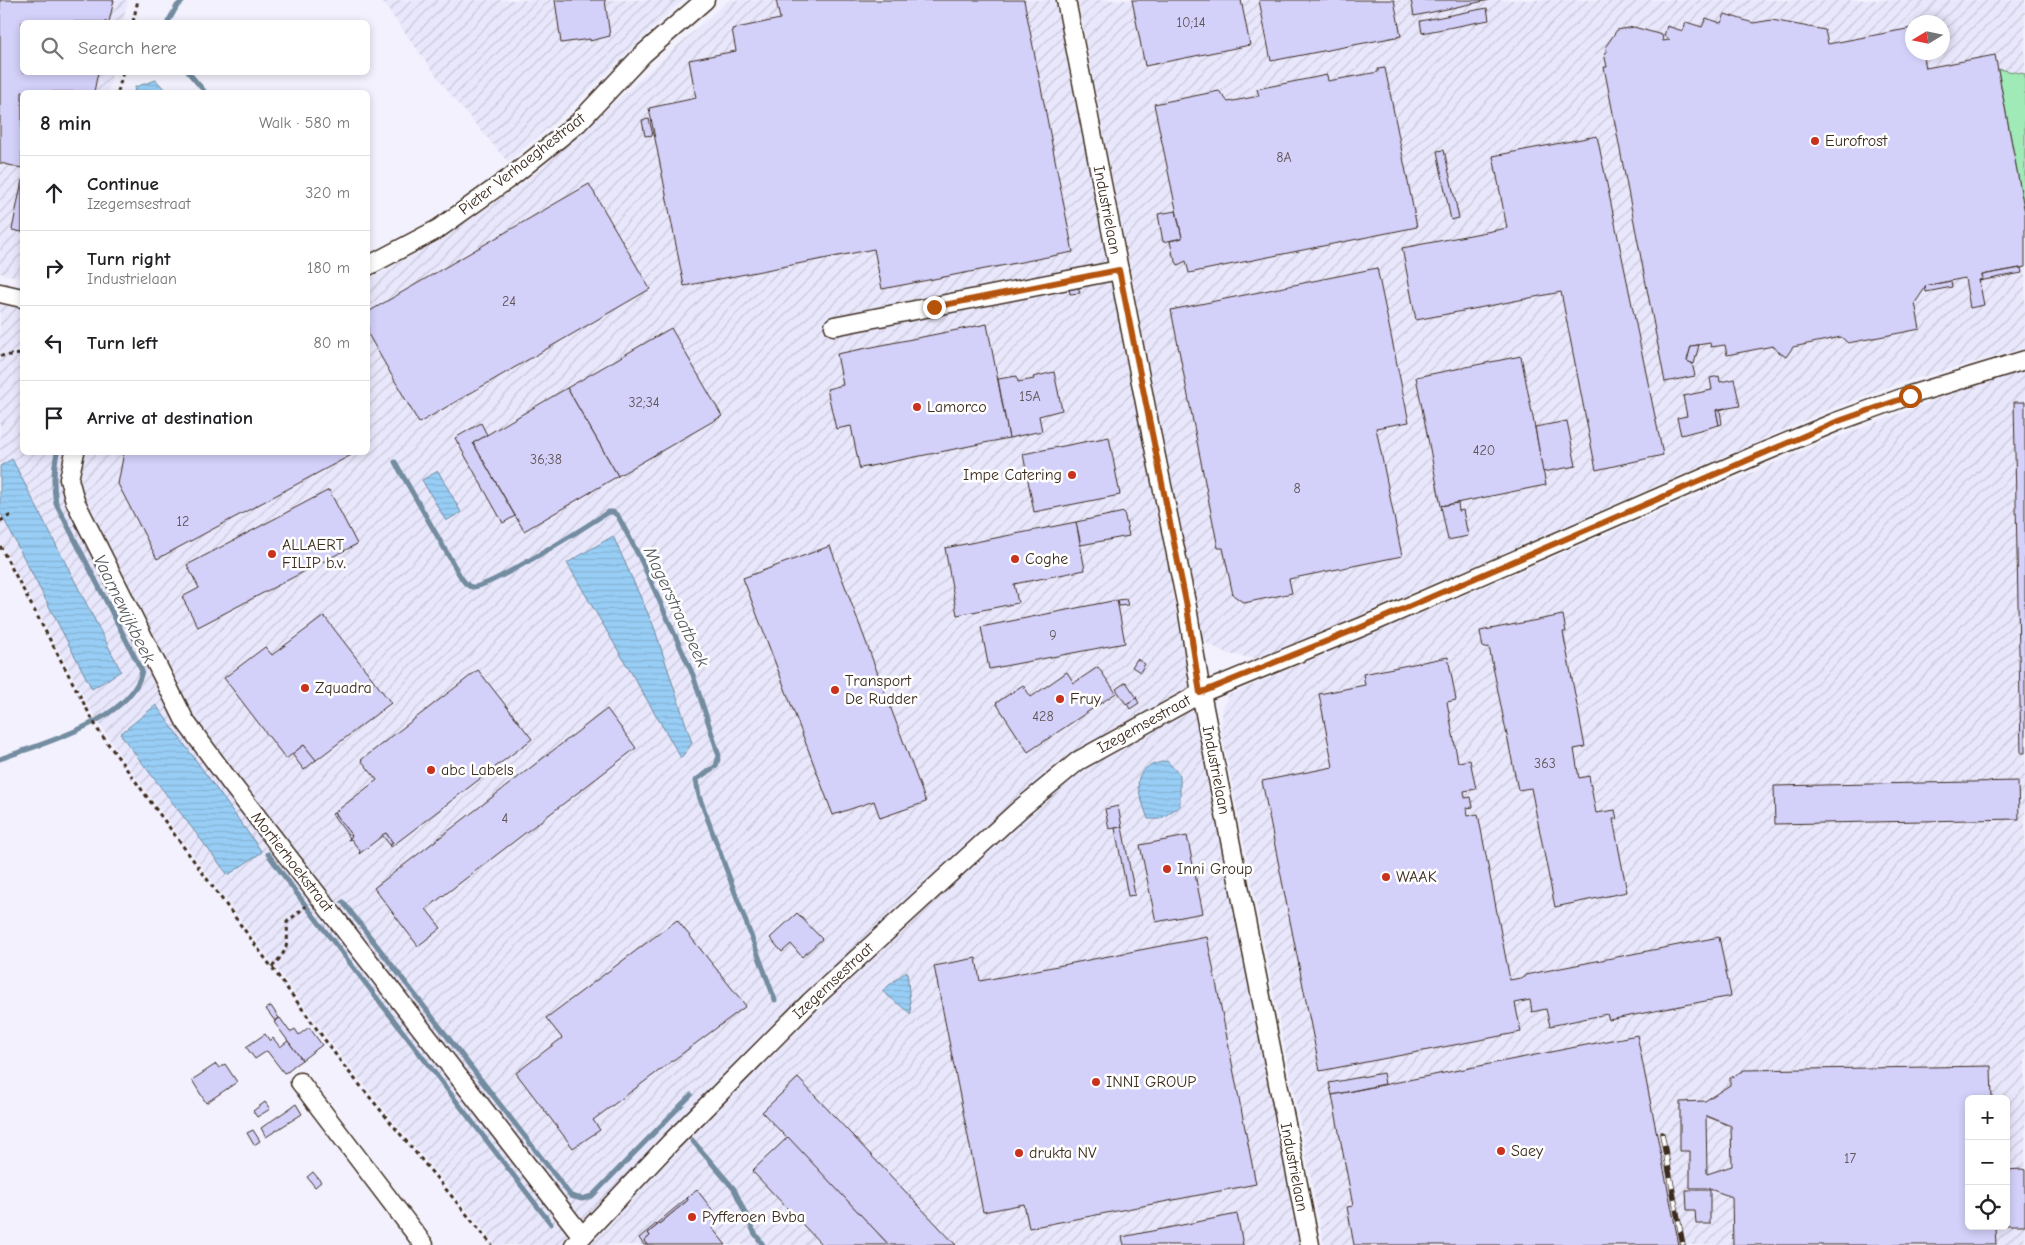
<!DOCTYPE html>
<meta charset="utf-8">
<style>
:root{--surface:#fff;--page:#f6f6f6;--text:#202124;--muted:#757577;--line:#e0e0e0}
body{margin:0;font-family:"Comic Neue",sans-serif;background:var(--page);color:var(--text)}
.controls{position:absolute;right:15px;bottom:15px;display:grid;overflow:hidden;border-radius:8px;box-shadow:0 2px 8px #0003}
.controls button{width:45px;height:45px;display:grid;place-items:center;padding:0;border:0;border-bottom:1px solid var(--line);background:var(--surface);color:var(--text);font:25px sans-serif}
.compass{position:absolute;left:1905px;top:15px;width:45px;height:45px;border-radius:50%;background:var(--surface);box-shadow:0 2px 8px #0003;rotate:260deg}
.stop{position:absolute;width:15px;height:15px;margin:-11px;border:4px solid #b45309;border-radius:50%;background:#fff}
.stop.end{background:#b45309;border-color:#fff;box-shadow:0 1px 5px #0008}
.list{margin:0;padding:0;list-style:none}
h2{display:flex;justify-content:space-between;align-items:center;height:65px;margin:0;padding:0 20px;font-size:21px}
h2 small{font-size:16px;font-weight:400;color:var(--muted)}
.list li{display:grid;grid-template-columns:32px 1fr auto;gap:15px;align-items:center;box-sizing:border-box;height:75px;padding:0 20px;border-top:1px solid var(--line)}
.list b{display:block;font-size:19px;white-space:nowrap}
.list p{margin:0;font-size:16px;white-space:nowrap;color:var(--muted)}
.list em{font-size:16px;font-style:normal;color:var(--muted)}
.icon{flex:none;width:28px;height:28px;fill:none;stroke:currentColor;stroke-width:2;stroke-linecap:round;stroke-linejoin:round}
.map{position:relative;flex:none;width:2025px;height:1245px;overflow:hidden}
.search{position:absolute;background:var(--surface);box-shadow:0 2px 8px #0003;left:20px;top:20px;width:350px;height:55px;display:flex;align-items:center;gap:12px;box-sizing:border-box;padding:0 18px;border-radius:8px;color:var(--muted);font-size:19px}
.panel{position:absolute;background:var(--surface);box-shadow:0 2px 8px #0003;left:20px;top:90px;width:350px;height:365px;border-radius:8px}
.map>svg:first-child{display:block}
.industrial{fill:url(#industrial-furrows);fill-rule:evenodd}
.grass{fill:#a0eab8;stroke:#6e8a6b}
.water{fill:url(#water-rules);stroke:#738ca0}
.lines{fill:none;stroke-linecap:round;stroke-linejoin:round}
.stream{stroke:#738ca0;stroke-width:5}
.building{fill:#d3d0f9;stroke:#3b2a1e;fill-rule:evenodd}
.minor-casing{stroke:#3b2a1e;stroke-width:21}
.path{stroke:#3b2a1e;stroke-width:3;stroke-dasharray:4 4;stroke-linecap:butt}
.minor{stroke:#fff;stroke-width:18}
.rail-casing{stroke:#3b2a1e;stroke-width:5.5}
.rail{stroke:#fff;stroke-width:4;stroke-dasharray:11;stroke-linecap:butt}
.route{stroke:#b45309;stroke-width:6}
.poi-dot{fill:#c8321e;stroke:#fff;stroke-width:2}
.labels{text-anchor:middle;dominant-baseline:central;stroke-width:5;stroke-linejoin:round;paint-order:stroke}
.number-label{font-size:14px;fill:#615455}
.poi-label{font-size:16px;fill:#3b2a1e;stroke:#fff;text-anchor:start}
.street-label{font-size:16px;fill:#3b2a1e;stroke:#fff}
.water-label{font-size:18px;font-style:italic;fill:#575b5f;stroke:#fff}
</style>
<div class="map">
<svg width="2025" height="1245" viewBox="0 0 2025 1245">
<defs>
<pattern id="industrial-furrows" width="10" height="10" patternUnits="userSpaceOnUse" patternTransform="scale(1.25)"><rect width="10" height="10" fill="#e9e7fc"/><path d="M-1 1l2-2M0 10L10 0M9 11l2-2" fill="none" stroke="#c9c6d8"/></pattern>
<pattern id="water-rules" width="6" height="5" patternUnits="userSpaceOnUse" patternTransform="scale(1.25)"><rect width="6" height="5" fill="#98cef6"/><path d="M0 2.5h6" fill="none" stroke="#84b1d2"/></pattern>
</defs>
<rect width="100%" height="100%" fill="#f2f1fd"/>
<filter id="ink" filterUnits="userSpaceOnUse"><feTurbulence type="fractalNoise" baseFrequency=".02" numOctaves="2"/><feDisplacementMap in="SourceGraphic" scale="10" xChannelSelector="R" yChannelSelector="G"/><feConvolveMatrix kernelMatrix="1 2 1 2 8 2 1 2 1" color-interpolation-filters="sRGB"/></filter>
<g filter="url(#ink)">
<!-- industrial -->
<g class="industrial">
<polygon points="0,0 128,0 123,22 22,22 22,72 112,73 108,92 22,92 22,278 0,273"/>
<polygon points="381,0 684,0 673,9 562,116 508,162 450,94"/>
<polygon points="729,0 1055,0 1261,1039 1300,1245 496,1245 347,1064 122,758 92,712 0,542 0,304 22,309 22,452 368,452 368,280 429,246 524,183"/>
<path d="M 1078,0 L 2025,0 L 2025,348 L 1896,384 L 1828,410 L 1707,464 L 1260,659 L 1228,654 L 1205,642 L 1196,624 L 1182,537 ZM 1912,22 L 1942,22 L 1942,52 L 1912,52 Z"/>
<path d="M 2025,372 L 2025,1245 L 1324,1245 L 1221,729 L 1223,707 L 1229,695 L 1817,445 L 1987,380 ZM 1969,1099 L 2006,1099 L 2006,1226 L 1969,1226 Z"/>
</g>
<!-- grass -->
<polygon class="grass" points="1998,69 2025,74 2025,213"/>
<!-- water -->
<g class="water">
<polygon points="156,80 167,92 134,92 135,87"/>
<polygon points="12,459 121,671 92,689 0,512 0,466"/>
<polygon points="438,471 461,512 446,521 422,480"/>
<polygon points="613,536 654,627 692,743 681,758 567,563"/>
<polygon points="156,705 262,852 228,875 120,734"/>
<path d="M 1167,761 L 1180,775 L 1180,806 L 1160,819 L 1148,819 C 1138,789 1126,768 1167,761 Z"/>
<polygon points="907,971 911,1014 882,991"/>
</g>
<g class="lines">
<!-- stream -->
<g class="stream">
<polyline points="168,22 177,6 184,0"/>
<polyline points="188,72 205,92"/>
<path d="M 395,462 L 459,574 C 462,579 466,586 472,587 C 488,589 590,524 608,512 L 613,512 L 618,516 L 641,560 L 693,675 L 719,756 L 716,766 L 696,780 L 699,796 L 775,1000"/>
<path d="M 0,759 C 43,743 132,720 142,671 L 56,503 C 53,486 53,470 57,452"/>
<polyline points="268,854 306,906 551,1224"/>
<polyline points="343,902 571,1196 582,1199 592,1196 691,1095"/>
<polyline points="692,1140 734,1189 754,1232 763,1245"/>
</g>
</g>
<!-- building -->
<g class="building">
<polygon points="0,0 114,0 109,22 22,22 22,72 98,72 94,92 22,92 22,168 0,163"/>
<polygon points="555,0 605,0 610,36 590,41 590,39 561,43"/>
<polygon points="776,0 1024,0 1073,252 882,289 874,249 684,286 649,108 696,98 689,60 736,51 732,29 780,19"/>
<polygon points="1132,0 1241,0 1250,45 1145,66"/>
<polygon points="1259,0 1394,0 1401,36 1271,61"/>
<polygon points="1411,0 1489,0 1414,16"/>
<polygon points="1487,8 1489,20 1422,33 1420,21"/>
<polygon points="1725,14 1753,23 1772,20 1825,30 1828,44 1912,28 1912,52 1923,52 1926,68 1995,55 2025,213 2025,267 1982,275 1983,279 1979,280 1984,305 1970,308 1965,278 1925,286 1925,288 1915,303 1920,329 1848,343 1841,337 1793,347 1786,357 1776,350 1777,349 1773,346 1727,355 1725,345 1711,347 1710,343 1691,346 1687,361 1692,363 1695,376 1665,382 1604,67 1607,67 1604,53 1607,52 1606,46 1617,30 1634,27 1662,35 1663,41 1670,40 1664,36 1667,26 1683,31 1686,22 1702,27 1706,18 1721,23"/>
<polygon points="1385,68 1417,227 1189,273 1186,261 1178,265 1173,256 1170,241 1182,238 1154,104 1219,91 1228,102 1259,96 1257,89 1327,75 1328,81 1378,72 1378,69"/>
<polygon points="649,119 653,135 645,136 642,120"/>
<polygon points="1597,136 1663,455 1596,470 1561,292 1416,320 1402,248 1507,228 1493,156"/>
<polygon points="1444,150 1459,218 1451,220 1437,151"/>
<polygon points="22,180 22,232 12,230"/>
<polygon points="589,184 650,289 419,423 368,334 368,312"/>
<polygon points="1176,211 1182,238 1163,242 1158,214"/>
<polygon points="1377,268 1409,422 1376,428 1402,556 1289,579 1292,593 1244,603 1233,595 1223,548 1218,548 1171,310"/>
<polygon points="2021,268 2022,273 1979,281 1983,279 1982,275"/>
<polygon points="1951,281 1952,287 1926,292 1925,286"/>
<polygon points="1078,286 1080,293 1070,294 1069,287"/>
<polygon points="987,324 1009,438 861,468 860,470 851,426 836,429 827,389 843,385 837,354"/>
<polygon points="671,328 722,416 618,476 567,388"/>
<polygon points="1699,345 1694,364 1687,361 1691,346"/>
<polygon points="1521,356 1546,485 1441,506 1416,377"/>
<polygon points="1054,372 1062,410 1039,416 1042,431 1009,438 998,379 1017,376 1018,382 1034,379 1033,377"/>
<polygon points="1719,376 1720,382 1734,379 1740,406 1716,410 1719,425 1681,435 1677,418 1687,416 1683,396 1712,390 1710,378"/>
<polygon points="567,388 618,476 524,531 473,443"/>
<polygon points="2014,402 2025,402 2025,753 2021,753"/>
<polygon points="1725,408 1720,410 1722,424 1719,425 1716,410"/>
<polygon points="1567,421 1576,466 1543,472 1535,427"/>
<polygon points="481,423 487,435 473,443 515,516 503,523 455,438"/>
<polygon points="1109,437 1120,495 1034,512 1023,454"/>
<polygon points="124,452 357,452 157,559 118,484"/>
<polygon points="329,490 357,544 198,627 182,597 199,588 187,565"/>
<polygon points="1458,503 1459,511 1463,510 1468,536 1448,540 1441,506"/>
<polygon points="1124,512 1129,536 1081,545 1076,522"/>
<polygon points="1076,522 1085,570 1014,584 1018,603 957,615 945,548"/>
<polygon points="830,546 926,802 880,818 874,801 833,815 743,578"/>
<polygon points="1126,599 1128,605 1119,606 1118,600"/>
<polygon points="1117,600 1125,643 989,669 981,627"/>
<polygon points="1563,615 1566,632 1563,632 1585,747 1574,749 1579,778 1589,776 1596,813 1615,810 1617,819 1613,819 1627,892 1555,907 1531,788 1518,790 1489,647 1483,648 1480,631"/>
<polygon points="324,616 391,703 315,761 304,745 286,759 224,678 265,647 272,655"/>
<polygon points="1448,657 1456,700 1447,702 1458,762 1470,760 1476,789 1464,791 1465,798 1471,797 1473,807 1467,808 1468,816 1478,814 1510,980 1525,977 1525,975 1719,937 1731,996 1609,1020 1607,1014 1550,1026 1546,1009 1532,1012 1530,1000 1515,1003 1521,1032 1320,1071 1262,781 1333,767 1319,694 1365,685 1363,674"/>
<polygon points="1137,659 1145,664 1140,672 1132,667"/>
<polygon points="1098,667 1116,693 1028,752 996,703 1023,685 1031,697 1067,672 1074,683"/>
<polygon points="478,670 532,739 391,847 390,845 393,843 386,833 359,854 360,851 351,839 348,840 352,836 334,813 377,780 361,760"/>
<polygon points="1126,682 1137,698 1126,704 1116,689"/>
<polygon points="1136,698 1139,703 1130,709 1127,704"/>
<polygon points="607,709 636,748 426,909 441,928 418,946 374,888"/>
<polygon points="304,745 316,760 304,770 292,754"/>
<polygon points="2018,781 2019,819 1775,824 1774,786"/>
<polygon points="1118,806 1122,827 1109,829 1105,809"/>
<polygon points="334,813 352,836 350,838 332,814"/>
<polygon points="1122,827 1135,895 1128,896 1115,828"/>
<polygon points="386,833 393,843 390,845 382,835"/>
<polygon points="1187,836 1203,913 1156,922 1140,845"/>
<polygon points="797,913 822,939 802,957 791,944 782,952 770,938"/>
<polygon points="677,920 746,1006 593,1120 600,1130 573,1148 516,1073 562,1038 546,1018"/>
<polygon points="1207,937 1256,1184 1029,1228 1024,1204 983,1212 934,966 976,958 980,981"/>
<polygon points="271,1006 279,1018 275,1021 266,1009"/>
<polygon points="280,1018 290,1032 295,1029 299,1035 309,1027 322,1045 302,1060 274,1022"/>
<polygon points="265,1034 270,1041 273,1038 280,1047 288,1041 302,1060 292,1067 289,1071 284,1073 267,1051 255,1059 246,1047"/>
<polygon points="1637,1035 1679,1245 1354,1245 1347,1207 1353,1206 1332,1095"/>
<polygon points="216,1064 219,1068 225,1064 237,1082 206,1103 192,1080"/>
<path d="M 1991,1066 L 1992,1099 L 1969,1099 L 1969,1226 L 1995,1226 L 1996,1245 L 1733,1245 L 1732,1197 L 1707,1188 L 1690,1188 L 1690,1151 L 1680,1151 L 1680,1102 L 1705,1101 L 1730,1085 L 1730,1078 L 1744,1070 ZM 1706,1116 L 1731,1126 L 1732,1166 L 1707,1174 Z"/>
<polygon points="1383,1073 1385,1084 1332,1095 1329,1083"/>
<polygon points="798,1078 956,1245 889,1245 762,1112"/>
<polygon points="265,1102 270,1109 257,1117 253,1111"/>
<polygon points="296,1104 302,1114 266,1137 261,1128"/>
<polygon points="253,1130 260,1141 254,1145 247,1133"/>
<polygon points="788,1137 889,1245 822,1245 752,1171"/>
<polygon points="2022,1169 2025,1170 2025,1225 2006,1225 2006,1170"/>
<polygon points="313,1172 321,1182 315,1187 307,1177"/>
<polygon points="697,1190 721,1221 712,1228 726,1245 647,1245 644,1241 650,1236 648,1233 688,1200 687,1198"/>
<polygon points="1686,1190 1710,1190 1710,1224 1696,1224 1695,1210 1687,1210"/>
<polygon points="687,1198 688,1200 648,1233 650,1236 644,1241 647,1245 644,1245 639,1238"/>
<polygon points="1237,1214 1243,1245 1124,1245 1122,1237"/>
</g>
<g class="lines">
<!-- minor casing -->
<g class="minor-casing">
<g id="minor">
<polyline points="1066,0 1148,418 1187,607 1201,693 1310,1245"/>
<polyline points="368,266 438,229 511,177 578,123 643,54 705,0"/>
<polyline points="0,293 22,298"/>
<polyline points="834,326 1119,270"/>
<polyline points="75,452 69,479 75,501 185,721 230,782 582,1236"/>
<polyline points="300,1082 424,1245"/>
<polyline points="574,1245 671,1142 810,1002 1020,809 1078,761 1201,693 1364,626 1759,454 1836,422 1910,395 2025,360"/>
</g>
</g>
<!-- path -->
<g class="path">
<polyline points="133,22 138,0"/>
<polyline points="118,92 123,72"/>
<polyline points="0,356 22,354"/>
<polyline points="0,521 11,515"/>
<polyline points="0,546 98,730 344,1066 492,1245"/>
<path d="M 272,967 C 288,950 288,946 287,922 L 306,906"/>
</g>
<!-- minor -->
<use href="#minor" class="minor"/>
<!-- rail casing -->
<g class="rail-casing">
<polyline id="rail" points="1662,1134 1683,1245"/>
</g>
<!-- rail -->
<use href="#rail" class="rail"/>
</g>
</g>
<g class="lines" filter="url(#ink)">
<!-- route -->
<polyline class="route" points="934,307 1119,270 1187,607 1200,693 1364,626 1836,422 1910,396"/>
</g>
<!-- markers -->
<g class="poi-dot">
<circle cx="1815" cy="141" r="5"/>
<circle cx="917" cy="407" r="5"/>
<circle cx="1072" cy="475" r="5"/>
<circle cx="272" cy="554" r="5"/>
<circle cx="1015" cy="559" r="5"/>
<circle cx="305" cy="688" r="5"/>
<circle cx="835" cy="690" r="5"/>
<circle cx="1060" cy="699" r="5"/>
<circle cx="431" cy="770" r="5"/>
<circle cx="1167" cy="869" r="5"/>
<circle cx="1386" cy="877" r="5"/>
<circle cx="1096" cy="1082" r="5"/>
<circle cx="1501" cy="1151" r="5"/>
<circle cx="1019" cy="1153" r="5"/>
<circle cx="692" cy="1217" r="5"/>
</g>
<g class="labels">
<!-- number labels -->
<g class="number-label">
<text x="1191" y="22">10;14</text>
<text x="1284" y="157">8A</text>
<text x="509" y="301">24</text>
<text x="1030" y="396">15A</text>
<text x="644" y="402">32;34</text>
<text x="1484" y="450">420</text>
<text x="546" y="459">36;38</text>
<text x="1297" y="488">8</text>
<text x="183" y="521">12</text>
<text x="1053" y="635">9</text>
<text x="1043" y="716">428</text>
<text x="1545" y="763">363</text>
<text x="505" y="818">4</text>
<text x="1850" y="1158">17</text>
</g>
<!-- poi labels -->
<g class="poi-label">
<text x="1825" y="141">Eurofrost</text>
<text x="927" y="407">Lamorco</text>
<text x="1062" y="475" text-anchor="end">Impe Catering</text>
<text x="282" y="545">ALLAERT<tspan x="282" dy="18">FILIP b.v.</tspan></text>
<text x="1025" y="559">Coghe</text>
<text x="845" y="681">Transport<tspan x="845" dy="18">De Rudder</tspan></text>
<text x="315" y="688">Zquadra</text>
<text x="1070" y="699">Fruy</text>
<text x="441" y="770">abc Labels</text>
<text x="1177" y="869">Inni Group</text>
<text x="1396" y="877">WAAK</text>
<text x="1106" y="1082">INNI GROUP</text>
<text x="1511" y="1151">Saey</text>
<text x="1029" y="1153">drukta NV</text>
<text x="702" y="1217">Pyfferoen Bvba</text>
</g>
<!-- street labels -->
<g class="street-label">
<text transform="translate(522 164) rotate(-38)">Pieter Verhaeghestraat</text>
<text transform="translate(1107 210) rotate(79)">Industrielaan</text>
<text transform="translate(1144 724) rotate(-29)">Izegemsestraat</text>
<text transform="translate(1216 770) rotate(79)">Industrielaan</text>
<text transform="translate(292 862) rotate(52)">Mortierhoekstraat</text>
<text transform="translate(833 981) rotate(-43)">Izegemsestraat</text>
<text transform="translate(1294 1167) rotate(79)">Industrielaan</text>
</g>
<!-- water labels -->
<g class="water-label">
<text transform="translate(676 607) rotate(65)">Magerstraatbeek</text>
<text transform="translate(124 609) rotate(64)">Vaarnewijkbeek</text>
</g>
</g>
</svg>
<div class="controls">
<button>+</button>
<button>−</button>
<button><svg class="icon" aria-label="locate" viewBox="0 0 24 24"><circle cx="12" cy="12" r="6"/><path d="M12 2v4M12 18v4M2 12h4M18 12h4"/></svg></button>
</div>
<svg class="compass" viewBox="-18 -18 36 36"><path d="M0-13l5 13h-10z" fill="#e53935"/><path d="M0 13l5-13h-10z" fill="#757577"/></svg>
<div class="stop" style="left:1910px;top:396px"></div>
<div class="stop end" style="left:934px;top:307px"></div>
<div class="search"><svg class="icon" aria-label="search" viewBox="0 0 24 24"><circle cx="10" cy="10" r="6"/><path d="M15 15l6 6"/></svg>Search here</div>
<section class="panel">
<h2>8 min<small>Walk · 580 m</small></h2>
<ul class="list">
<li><svg class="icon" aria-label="ahead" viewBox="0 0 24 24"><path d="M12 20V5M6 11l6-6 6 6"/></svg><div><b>Continue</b><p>Izegemsestraat</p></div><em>320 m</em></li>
<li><svg class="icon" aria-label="right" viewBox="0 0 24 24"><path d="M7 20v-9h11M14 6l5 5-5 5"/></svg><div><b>Turn right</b><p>Industrielaan</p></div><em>180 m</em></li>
<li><svg class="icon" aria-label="left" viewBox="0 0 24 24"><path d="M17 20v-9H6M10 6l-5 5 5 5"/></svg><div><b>Turn left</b></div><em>80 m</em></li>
<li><svg class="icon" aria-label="arrive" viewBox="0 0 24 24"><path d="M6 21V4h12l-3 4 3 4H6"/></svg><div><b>Arrive at destination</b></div></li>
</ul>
</section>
</div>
